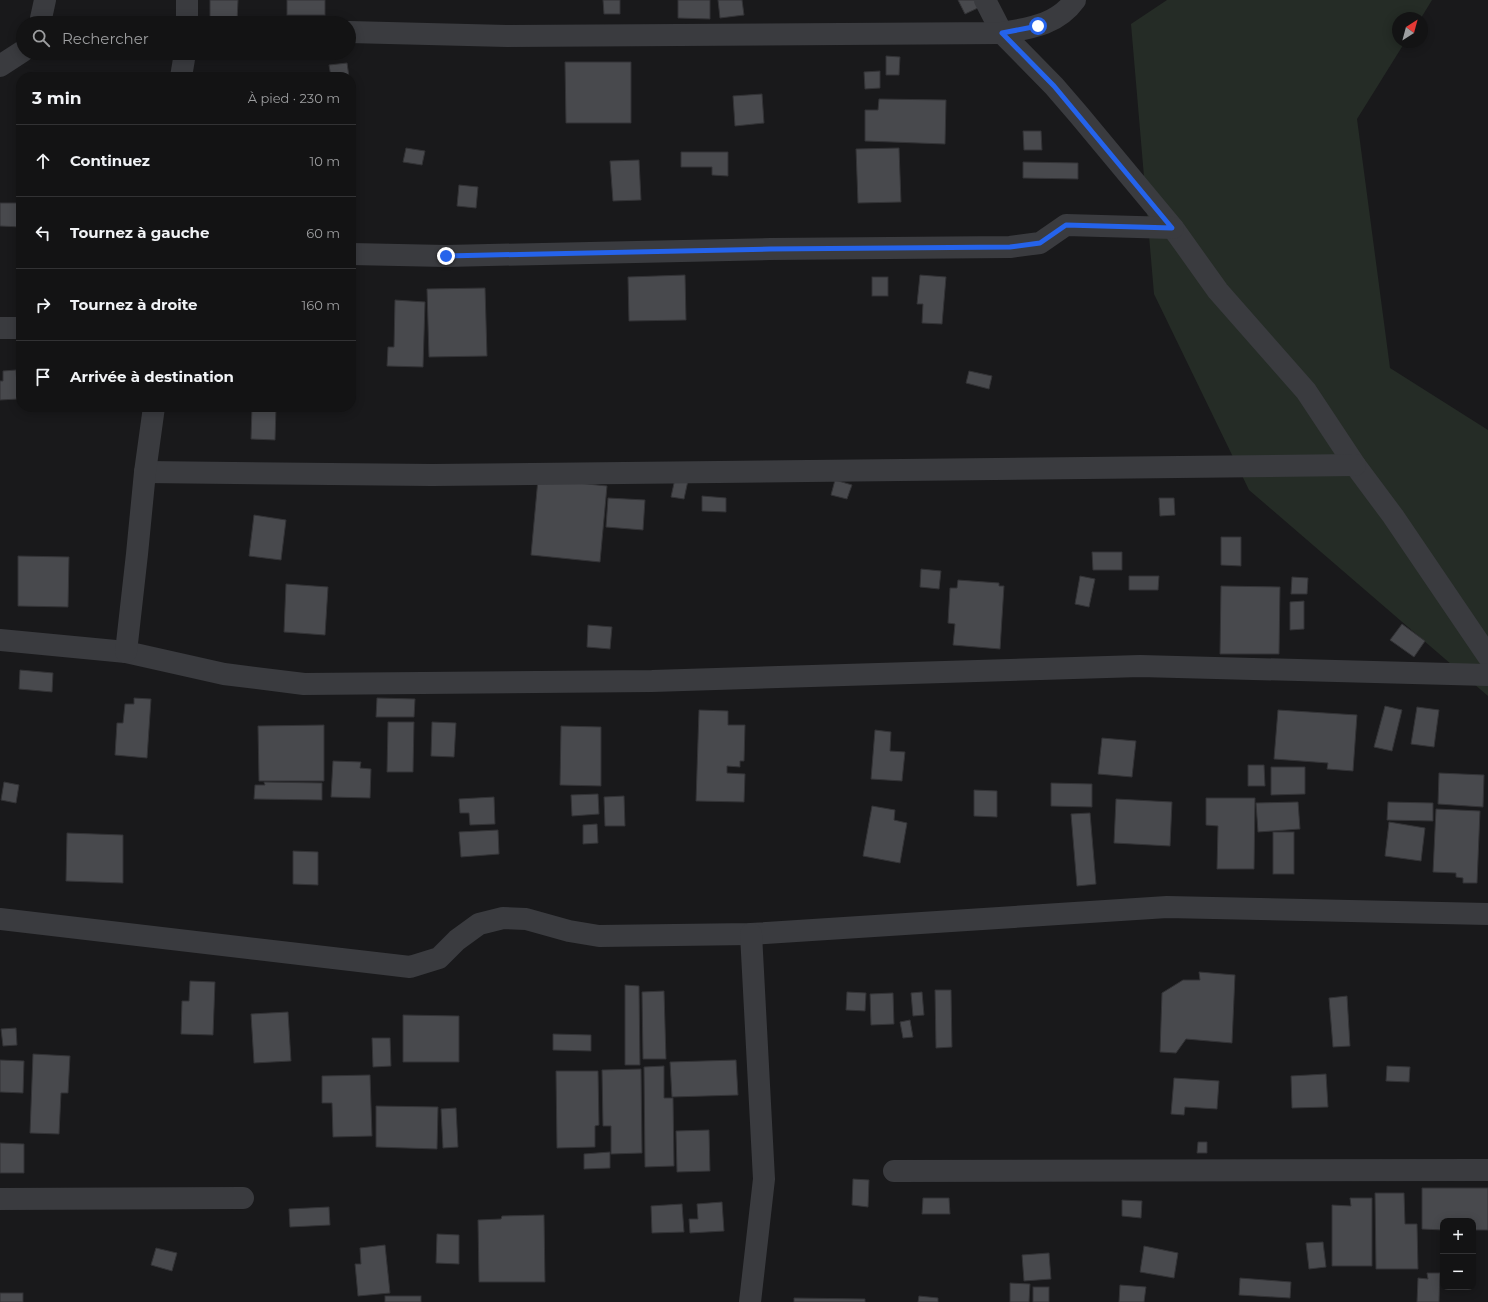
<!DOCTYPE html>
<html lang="fr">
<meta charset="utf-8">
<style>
:root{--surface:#131314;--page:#202022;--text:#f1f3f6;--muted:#9d9ea0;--line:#323234}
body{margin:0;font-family:Montserrat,sans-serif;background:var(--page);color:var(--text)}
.controls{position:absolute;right:12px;bottom:12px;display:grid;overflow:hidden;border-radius:8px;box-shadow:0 2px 10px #0003}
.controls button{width:36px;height:36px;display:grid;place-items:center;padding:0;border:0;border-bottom:1px solid var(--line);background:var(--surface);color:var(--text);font:20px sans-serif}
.compass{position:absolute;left:1392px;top:12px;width:36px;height:36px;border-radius:50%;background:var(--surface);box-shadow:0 2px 10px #0003;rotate:36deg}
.stop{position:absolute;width:12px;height:12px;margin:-9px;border:3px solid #2563eb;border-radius:50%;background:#fff}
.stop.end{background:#2563eb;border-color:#fff;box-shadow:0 1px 4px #0008}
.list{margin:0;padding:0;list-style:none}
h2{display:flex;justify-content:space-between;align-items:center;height:52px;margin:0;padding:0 16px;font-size:17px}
h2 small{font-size:13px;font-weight:400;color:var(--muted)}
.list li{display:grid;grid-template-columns:26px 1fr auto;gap:12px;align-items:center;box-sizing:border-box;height:72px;padding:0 16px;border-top:1px solid var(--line)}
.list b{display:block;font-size:15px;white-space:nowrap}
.list em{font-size:13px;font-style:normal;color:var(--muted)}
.icon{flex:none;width:22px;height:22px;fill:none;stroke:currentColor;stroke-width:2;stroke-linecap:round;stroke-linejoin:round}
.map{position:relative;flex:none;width:1488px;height:1302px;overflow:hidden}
.search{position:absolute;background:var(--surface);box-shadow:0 2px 10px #0003;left:16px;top:16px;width:340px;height:44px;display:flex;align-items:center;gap:10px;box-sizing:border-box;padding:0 14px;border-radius:22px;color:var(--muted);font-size:15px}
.panel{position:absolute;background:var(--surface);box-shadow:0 2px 10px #0003;left:16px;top:72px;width:340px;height:340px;border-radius:16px}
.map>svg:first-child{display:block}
.green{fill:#252c26}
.building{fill:#48494d;stroke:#333336}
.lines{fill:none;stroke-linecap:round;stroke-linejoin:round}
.street{stroke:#3a3b3f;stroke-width:22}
.route{stroke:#2563eb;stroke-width:5}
</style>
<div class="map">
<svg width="1488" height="1302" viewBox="0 0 1488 1302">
<rect width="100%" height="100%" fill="#19191b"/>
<!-- green -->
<polygon class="green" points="1167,0 1432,0 1421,18 1398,18 1398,42 1405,42 1357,119 1390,368 1488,430 1488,696 1249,490 1154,294 1131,24"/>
<!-- building -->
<g class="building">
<polygon points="210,0 238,0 237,23 210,23"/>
<rect x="287" y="0" width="38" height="15"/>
<polygon points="603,0 620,0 620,14 604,14"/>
<polygon points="678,0 710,0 710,19 678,18"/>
<polygon points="718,0 742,0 744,15 720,18"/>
<polygon points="958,0 976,0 980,7 965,14"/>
<polygon points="886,56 900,57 899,75 886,75"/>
<polygon points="565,62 631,62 631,123 566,123"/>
<polygon points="347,63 349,77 331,77 329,65"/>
<polygon points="880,71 880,88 865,89 864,72"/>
<polygon points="762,94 764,123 735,126 733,96"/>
<polygon points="879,99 946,100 945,144 865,141 865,110 878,110"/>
<polygon points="1023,131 1041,131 1042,150 1024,150"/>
<polygon points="406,148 425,151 422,165 403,162"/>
<polygon points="899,148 901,202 858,203 856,149"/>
<polygon points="681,152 728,152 728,176 712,175 712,167 681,167"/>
<polygon points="639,160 641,200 613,201 610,161"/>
<polygon points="1023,162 1078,163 1078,179 1023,178"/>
<polygon points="459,185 478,187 476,208 457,206"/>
<polygon points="0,203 21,203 21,227 0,226"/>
<polygon points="685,275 686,320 629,321 628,277"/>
<polygon points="920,275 946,277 942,324 922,323 923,304 917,304"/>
<rect x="872" y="277" width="16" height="19"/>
<polygon points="485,288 487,356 429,357 427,289"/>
<polygon points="395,300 425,302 423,367 387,366 388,347 394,347"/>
<polygon points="16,370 18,399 0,400 0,381 3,381 3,371"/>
<polygon points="969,371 992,376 989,389 966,383"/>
<polygon points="252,407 276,407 275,440 251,439"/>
<polygon points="676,474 689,476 684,499 671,497"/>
<polygon points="538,479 607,486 600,562 531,555"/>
<polygon points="835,480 852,485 847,499 831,495"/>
<polygon points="702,496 726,498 726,512 702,511"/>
<polygon points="608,498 645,500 643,530 606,527"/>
<polygon points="1159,498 1174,498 1175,515 1160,516"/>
<polygon points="254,515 286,520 281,560 249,556"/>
<polygon points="1221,537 1241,537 1241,566 1221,565"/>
<polygon points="1092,552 1122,552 1122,570 1093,570"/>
<polygon points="18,556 69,557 68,607 18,606"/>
<polygon points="921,569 941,571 939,589 920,587"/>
<polygon points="1080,576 1095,579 1089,607 1075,604"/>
<polygon points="1129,576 1159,576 1158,590 1129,590"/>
<polygon points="1292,577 1308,578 1307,594 1291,594"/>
<polygon points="958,580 999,583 999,586 1004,586 1000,649 953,645 955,624 948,623 950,588 957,588"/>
<polygon points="286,584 328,587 325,635 284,632"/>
<polygon points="1221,586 1280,587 1279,654 1220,654"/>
<polygon points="1304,601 1304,629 1290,630 1290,602"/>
<polygon points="1402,624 1425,641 1414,657 1390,640"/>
<polygon points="588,625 612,627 610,649 587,647"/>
<polygon points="20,670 53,673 52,692 19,689"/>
<polygon points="134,698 151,699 147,758 115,755 117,723 123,723 125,704 134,704"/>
<polygon points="377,698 415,699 414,717 376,717"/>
<polygon points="1385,706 1402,710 1392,751 1374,747"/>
<polygon points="1417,707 1439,710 1434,747 1411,744"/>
<polygon points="699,710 728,711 728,725 745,725 744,761 740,761 740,767 727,766 727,773 745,774 744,802 696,801"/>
<polygon points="1278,710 1357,715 1353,771 1327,769 1328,763 1274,759"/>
<polygon points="388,722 414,722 413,772 387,772"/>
<polygon points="432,722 456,723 454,757 431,756"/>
<polygon points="324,725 324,781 259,781 258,726"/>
<polygon points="561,726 601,727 601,786 560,785"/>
<polygon points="875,730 891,732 890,751 905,752 902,781 871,779"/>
<polygon points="1102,738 1136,741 1132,777 1098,774"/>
<polygon points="333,761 361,762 360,768 371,769 370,798 331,797"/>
<polygon points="1248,765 1264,765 1265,786 1248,786"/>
<polygon points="1271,767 1305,767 1305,794 1271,795"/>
<polygon points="1439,773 1484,775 1483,807 1438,804"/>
<polygon points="4,782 19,785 16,803 1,800"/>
<polygon points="264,782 322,783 322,800 254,799 255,785 265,785"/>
<polygon points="1051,783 1092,784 1092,807 1051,806"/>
<polygon points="974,790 997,791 997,817 974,816"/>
<polygon points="598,794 599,814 572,816 571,795"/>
<polygon points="624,796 625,826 605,826 604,797"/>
<polygon points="494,797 495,824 470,825 469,813 460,813 459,799"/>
<polygon points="1206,798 1255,798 1254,869 1217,869 1218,826 1206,825"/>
<polygon points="1116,799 1172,802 1170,846 1114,843"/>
<polygon points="1298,802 1300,829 1258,832 1256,803"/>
<polygon points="1388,802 1433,803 1433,821 1387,820"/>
<polygon points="872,806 895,810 894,820 907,823 900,863 863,856"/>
<polygon points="1436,809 1480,811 1477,883 1463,883 1463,878 1456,877 1456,873 1433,872"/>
<polygon points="1090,813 1096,884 1077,886 1071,814"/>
<polygon points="1389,822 1425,828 1421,861 1385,856"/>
<polygon points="597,824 598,843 583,844 583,825"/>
<polygon points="498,830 499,854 461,857 459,832"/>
<rect x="1273" y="832" width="21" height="42"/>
<polygon points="67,833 123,835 123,883 66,881"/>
<polygon points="293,851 318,852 318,885 293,884"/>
<polygon points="1199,972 1235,975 1232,1043 1186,1039 1176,1053 1160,1052 1162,993 1183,980 1200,980"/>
<polygon points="190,981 215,982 213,1035 181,1034 182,1001 189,1001"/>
<polygon points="625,985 639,986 640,1065 625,1065"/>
<polygon points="935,990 951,990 952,1047 936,1048"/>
<polygon points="664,991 666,1059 643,1059 642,992"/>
<polygon points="847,992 866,993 865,1011 846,1010"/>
<polygon points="922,992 924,1015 913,1016 911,993"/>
<polygon points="893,993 894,1024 871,1025 870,994"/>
<polygon points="1347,996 1350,1046 1333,1047 1329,998"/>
<polygon points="288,1012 291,1061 254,1063 251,1014"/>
<polygon points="403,1015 459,1016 459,1062 403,1062"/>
<polygon points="910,1020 913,1037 903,1038 900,1022"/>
<polygon points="16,1028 17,1045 3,1046 1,1029"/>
<polygon points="553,1034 591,1035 591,1051 553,1050"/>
<polygon points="372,1038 390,1038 391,1066 373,1067"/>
<polygon points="33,1054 70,1056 68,1093 61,1093 59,1134 30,1133"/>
<polygon points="0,1060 24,1061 23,1093 0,1092"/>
<polygon points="736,1060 738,1095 672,1097 670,1062"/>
<polygon points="664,1066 664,1098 673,1098 674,1166 645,1167 644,1067"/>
<polygon points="1387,1066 1410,1067 1409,1082 1386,1081"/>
<polygon points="641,1069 642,1153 611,1154 611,1126 603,1126 602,1070"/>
<polygon points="556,1071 598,1071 599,1125 595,1126 595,1147 557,1148"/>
<polygon points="1326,1074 1328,1107 1292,1108 1291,1076"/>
<polygon points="370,1075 372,1136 333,1137 332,1103 322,1103 322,1076"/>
<polygon points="1174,1078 1219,1081 1217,1109 1185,1107 1184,1115 1171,1114"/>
<polygon points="376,1106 438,1107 437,1149 376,1147"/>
<polygon points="456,1108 458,1147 443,1148 441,1109"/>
<polygon points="709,1130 710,1171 677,1172 676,1131"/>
<polygon points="1198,1142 1207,1142 1207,1153 1197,1153"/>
<polygon points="0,1143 24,1144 24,1173 0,1173"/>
<polygon points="610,1152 610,1168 584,1169 584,1154"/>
<polygon points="853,1179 869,1180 868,1207 852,1205"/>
<polygon points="1422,1188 1488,1188 1488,1230 1473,1230 1473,1221 1443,1221 1443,1230 1422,1229"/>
<polygon points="1375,1193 1404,1193 1405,1224 1417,1224 1418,1269 1376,1269"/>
<polygon points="923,1198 949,1198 950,1214 922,1214"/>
<polygon points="1350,1198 1372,1198 1372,1266 1332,1266 1332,1205 1351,1206"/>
<polygon points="1122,1200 1142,1201 1141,1218 1122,1216"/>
<polygon points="722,1202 724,1231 690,1233 689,1219 698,1219 697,1204"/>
<polygon points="682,1204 684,1232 652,1233 651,1206"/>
<polygon points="329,1207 330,1225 290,1227 289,1209"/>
<polygon points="544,1215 545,1282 479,1282 478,1220 501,1219 502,1216"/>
<polygon points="437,1234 459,1235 459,1264 436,1263"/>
<polygon points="1323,1242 1326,1267 1309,1269 1306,1243"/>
<polygon points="385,1245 390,1293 358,1296 355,1264 361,1264 360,1248"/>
<polygon points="1144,1246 1178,1253 1174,1278 1140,1272"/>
<polygon points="156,1248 177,1253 172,1271 151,1265"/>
<polygon points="1049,1253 1051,1279 1024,1281 1022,1255"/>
<polygon points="1427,1273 1440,1273 1439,1302 1417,1302 1418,1278 1428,1279"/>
<polygon points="1240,1278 1291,1282 1290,1298 1239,1295"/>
<polygon points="1010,1283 1030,1284 1029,1302 1010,1302"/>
<polygon points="1120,1285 1146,1287 1144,1302 1119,1302"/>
<rect x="1033" y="1287" width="16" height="15"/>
<rect x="0" y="1293" width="23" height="9"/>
<rect x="385" y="1296" width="36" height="6"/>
<polygon points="919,1296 938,1298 938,1302 918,1302"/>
<polygon points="794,1298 865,1299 865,1302 794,1302"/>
</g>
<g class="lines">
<!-- street -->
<g class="street">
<polyline points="187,0 187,23"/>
<polyline points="985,0 1002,33 1054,86 1079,115 1173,228 1218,291 1306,391 1355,465 1393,516 1488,656"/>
<polyline points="40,23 45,0"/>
<path d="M 349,32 L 507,36 L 1002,33 C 1030,28 1057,25 1075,0"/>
<polyline points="0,66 23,51"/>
<polyline points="181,77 185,53"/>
<polyline points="351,254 446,256 770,249 1010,247 1040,243 1066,225 1173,228"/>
<polyline points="0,328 21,328"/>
<polyline points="145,472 432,475 1355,465"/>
<polyline points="0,640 126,652 224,674 304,684 652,681 1140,666 1488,675"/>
<polyline points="126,652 137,554 145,472 154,407"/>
<polyline points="0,919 410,967 439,958 457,940 479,924 503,918 526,919 569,931 599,936 751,934 1167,907 1488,914"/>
<polyline points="894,1171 1488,1170"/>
<polyline points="0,1199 243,1198"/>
<polyline points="750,1302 764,1179 751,934"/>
</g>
</g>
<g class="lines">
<!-- route -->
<polyline class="route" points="446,256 770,249 1010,247 1040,243 1066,225 1172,228 1054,86 1002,33 1038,26"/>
</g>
</svg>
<div class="controls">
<button>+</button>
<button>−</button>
</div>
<svg class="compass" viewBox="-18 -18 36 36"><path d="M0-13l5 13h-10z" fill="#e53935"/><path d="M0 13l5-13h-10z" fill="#9d9ea0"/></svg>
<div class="stop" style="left:1038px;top:26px"></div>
<div class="stop end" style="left:446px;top:256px"></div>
<div class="search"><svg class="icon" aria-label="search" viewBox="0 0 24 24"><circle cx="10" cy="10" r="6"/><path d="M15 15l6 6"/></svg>Rechercher</div>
<section class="panel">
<h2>3 min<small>À pied · 230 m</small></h2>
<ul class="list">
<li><svg class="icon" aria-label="ahead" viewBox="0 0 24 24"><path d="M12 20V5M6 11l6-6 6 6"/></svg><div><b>Continuez</b></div><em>10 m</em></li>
<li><svg class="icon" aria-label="left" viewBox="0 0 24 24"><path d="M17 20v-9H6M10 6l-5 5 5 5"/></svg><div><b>Tournez à gauche</b></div><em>60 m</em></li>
<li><svg class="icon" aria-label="right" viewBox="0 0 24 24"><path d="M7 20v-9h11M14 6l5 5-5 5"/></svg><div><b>Tournez à droite</b></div><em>160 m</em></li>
<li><svg class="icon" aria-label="arrive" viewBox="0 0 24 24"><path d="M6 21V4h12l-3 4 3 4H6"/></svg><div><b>Arrivée à destination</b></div></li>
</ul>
</section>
</div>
